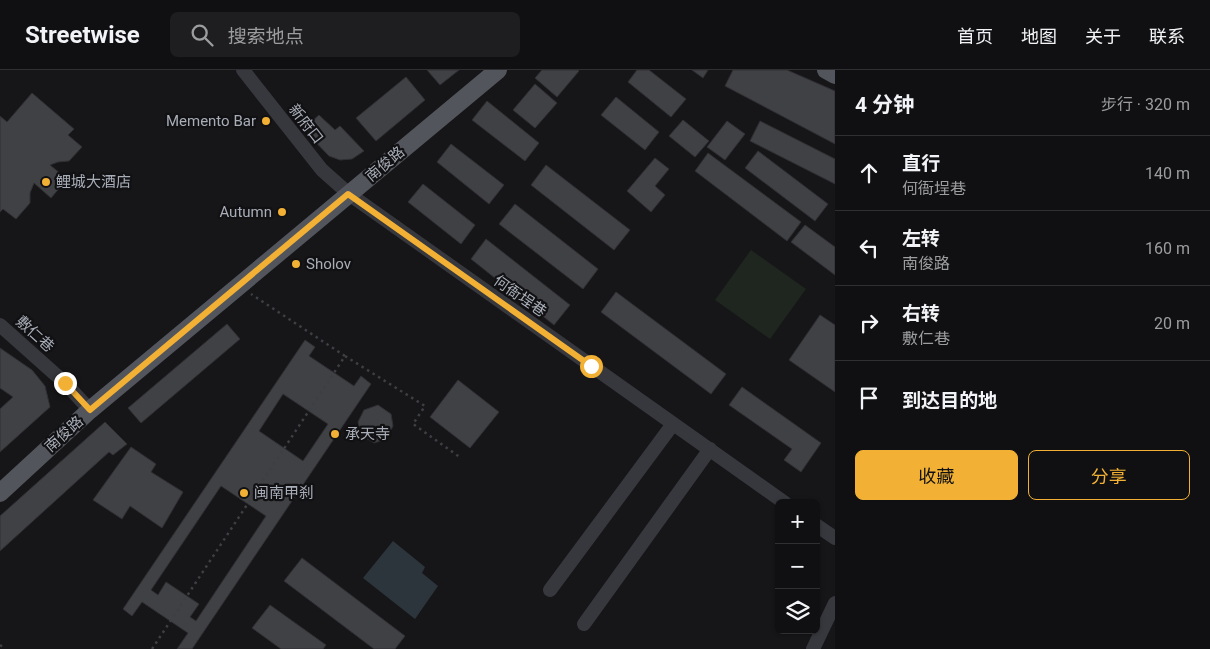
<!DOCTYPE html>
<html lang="zh">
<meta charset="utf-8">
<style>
:root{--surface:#101012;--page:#1e1e20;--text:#f1f3f6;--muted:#9c9d9f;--line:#303032;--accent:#f2b134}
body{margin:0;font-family:Roboto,"Noto Sans SC",sans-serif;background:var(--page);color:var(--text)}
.controls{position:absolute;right:15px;bottom:15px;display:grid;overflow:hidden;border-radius:8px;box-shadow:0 1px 4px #0004}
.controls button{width:45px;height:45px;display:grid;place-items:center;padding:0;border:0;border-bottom:1px solid var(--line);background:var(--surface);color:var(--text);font:25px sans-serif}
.stop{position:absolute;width:15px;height:15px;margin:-11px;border:4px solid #f2b134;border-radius:50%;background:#fff}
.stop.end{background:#f2b134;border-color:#fff;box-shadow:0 1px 5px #0008}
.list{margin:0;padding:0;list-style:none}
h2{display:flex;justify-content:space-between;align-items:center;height:65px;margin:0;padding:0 20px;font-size:21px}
h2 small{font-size:16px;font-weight:400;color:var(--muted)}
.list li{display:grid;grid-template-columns:32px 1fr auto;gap:15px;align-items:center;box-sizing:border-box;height:75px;padding:0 20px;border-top:1px solid var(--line)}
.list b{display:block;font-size:19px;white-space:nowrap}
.list p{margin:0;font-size:16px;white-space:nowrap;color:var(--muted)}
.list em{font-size:16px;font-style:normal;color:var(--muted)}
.actions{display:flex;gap:10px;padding:15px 20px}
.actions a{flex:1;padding:11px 0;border:1px solid var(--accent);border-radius:8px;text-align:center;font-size:18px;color:var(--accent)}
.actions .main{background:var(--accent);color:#111}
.icon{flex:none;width:28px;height:28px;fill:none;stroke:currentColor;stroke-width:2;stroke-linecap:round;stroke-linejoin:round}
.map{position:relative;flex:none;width:835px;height:579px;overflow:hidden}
header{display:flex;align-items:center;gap:30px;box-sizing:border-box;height:70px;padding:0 25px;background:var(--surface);border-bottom:1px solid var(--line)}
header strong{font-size:24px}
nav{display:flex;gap:28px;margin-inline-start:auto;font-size:18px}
.search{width:350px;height:45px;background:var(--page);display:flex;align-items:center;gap:12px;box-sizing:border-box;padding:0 18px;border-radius:8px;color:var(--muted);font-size:19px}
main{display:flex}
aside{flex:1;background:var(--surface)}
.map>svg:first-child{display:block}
.green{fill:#1e261f}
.water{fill:#2c353c}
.building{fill:#404145;stroke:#303034;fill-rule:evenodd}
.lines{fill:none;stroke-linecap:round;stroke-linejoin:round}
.path{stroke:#3d3f44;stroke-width:2.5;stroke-dasharray:2.5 4;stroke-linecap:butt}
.minor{stroke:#37383d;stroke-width:14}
.major{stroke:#53555c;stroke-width:18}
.route{stroke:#f2b134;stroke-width:6}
.poi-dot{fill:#f2b134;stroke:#111113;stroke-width:2}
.labels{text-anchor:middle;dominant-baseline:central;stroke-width:4.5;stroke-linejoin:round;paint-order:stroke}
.poi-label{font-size:15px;fill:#a8adb8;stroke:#111113;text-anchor:start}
.street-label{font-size:15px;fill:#a8adb8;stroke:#111113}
</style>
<header>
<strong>Streetwise</strong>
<div class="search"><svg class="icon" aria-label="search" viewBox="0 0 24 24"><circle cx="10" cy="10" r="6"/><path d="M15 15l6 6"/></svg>搜索地点</div>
<nav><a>首页</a><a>地图</a><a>关于</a><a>联系</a></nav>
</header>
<main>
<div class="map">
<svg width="835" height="579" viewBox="0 0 835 579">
<rect width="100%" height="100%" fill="#161618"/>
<!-- green -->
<polygon class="green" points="751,180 806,219 770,269 715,230"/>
<!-- water -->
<polygon class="water" points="393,471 425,497 422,503 438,516 415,549 363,508"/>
<!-- building -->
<g class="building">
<polygon points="427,0 459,0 440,15"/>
<polygon points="542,0 578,0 579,1 557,27 535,8"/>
<polygon points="637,0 649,0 686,29 671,47 628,12"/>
<polygon points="692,0 708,0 703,8"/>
<polygon points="733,0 787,0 835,21 835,74 725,16"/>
<polygon points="406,7 425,30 376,71 356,48"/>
<polygon points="535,14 557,33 535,58 513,40"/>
<polygon points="32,23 74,59 68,65 82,77 69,91 58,92 50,95 67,109 51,128 34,113 30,123 30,133 16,149 3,139 0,142 0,46 7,52"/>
<polygon points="616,27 659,62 645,80 601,45"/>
<polygon points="487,31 539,73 525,91 472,50"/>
<polygon points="319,45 335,60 340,56 364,81 352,89 340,90 329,86 303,59"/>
<polygon points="683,50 709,71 695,87 669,66"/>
<polygon points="727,51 745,64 725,90 707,77"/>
<polygon points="760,51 835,89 835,114 750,71"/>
<polygon points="451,74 504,115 489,134 437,92"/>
<polygon points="758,81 828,134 815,151 745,98"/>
<polygon points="708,83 801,152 787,171 695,101"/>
<polygon points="655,88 669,99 655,116 665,125 651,142 627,121"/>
<polygon points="546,95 630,160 614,180 531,115"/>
<polygon points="423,114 475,155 461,174 408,132"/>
<polygon points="515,134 598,199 583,219 499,154"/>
<polygon points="805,155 835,177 835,205 791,172"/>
<polygon points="486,169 570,235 554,255 471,189"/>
<polygon points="616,222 726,304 711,324 601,242"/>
<polygon points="820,245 835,255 835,322 789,290"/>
<polygon points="227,254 240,269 141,353 128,338"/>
<path d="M 305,270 L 315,277 L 309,286 L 354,316 L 361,306 L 371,314 L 192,579 L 177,579 L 188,563 L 142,532 L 132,546 L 123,539 ZM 283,324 L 328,354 L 303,391 L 259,361 ZM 221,416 L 266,446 L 196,551 L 190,547 L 199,534 L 166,512 L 158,525 L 151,520 Z"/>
<polygon points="0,278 32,300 45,316 50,337 0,382 0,339 13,327 0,318"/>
<polygon points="458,310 499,342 470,378 430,347"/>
<polygon points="742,317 821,373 801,402 784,390 792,379 729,335"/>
<polygon points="378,335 391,344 393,356 386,369 374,373 361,365 358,352 364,340"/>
<polygon points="105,352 127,374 113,385 109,382 0,481 0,446"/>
<polygon points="131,377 156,394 151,402 183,422 162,458 130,436 122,449 93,430"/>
<polygon points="302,488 405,566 395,579 374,579 284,511"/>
<polygon points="270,535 326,575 323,579 281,579 252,558"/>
</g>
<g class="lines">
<!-- path -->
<g class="path">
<polyline points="345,286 425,336 413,354 461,388"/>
<polyline points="0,575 5,579"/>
<polyline points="152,579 345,286 251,224"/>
</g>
<!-- minor -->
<g class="minor">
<polyline points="243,0 322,100 349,124 785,433"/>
<polyline points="0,255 65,313 90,340"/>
<polyline points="816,455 835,468"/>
<polyline points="550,520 673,354"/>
<polyline points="584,554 710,379"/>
<polyline points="813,579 835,533"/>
</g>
<!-- major -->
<g class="major">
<polyline points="826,0 835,5"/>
<polyline points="0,423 90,340 498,0"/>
</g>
</g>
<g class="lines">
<!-- route -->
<polyline class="route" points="65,313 90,340 348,124 591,296"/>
</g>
<!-- markers -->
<g class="poi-dot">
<circle cx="266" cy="51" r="5"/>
<circle cx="46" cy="112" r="5"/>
<circle cx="282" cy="142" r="5"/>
<circle cx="296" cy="194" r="5"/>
<circle cx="335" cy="364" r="5"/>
<circle cx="244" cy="423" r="5"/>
</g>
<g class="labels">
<!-- poi labels -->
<g class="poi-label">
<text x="256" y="51" text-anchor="end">Memento Bar</text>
<text x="56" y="112">鲤城大酒店</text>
<text x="272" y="142" text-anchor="end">Autumn</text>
<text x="306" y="194">Sholov</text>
<text x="345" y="364">承天寺</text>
<text x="254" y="423">闽南甲刹</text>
</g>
<!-- street labels -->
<g class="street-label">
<text transform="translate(306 54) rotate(52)">新府口</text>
<text transform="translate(385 94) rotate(-40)">南俊路</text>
<text transform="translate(520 226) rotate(35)">何衙埕巷</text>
<text transform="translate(35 264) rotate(42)">敷仁巷</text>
<text transform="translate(64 364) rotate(-42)">南俊路</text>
</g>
</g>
</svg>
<div class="controls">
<button>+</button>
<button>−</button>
<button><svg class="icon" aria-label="layers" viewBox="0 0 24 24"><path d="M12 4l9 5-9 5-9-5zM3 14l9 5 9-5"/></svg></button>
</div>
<div class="stop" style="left:591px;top:296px"></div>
<div class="stop end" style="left:65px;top:313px"></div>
</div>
<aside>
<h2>4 分钟<small>步行 · 320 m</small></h2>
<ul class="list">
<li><svg class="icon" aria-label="ahead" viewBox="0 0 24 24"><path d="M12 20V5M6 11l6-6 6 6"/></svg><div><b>直行</b><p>何衙埕巷</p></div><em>140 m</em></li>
<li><svg class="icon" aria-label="left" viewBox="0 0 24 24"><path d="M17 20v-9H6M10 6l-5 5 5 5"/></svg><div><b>左转</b><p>南俊路</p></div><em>160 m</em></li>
<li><svg class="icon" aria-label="right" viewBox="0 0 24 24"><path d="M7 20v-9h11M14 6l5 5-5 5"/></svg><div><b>右转</b><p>敷仁巷</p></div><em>20 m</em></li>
<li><svg class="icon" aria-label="arrive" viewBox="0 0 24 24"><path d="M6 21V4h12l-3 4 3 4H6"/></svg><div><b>到达目的地</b></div></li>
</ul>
<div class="actions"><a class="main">收藏</a><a>分享</a></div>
</aside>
</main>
